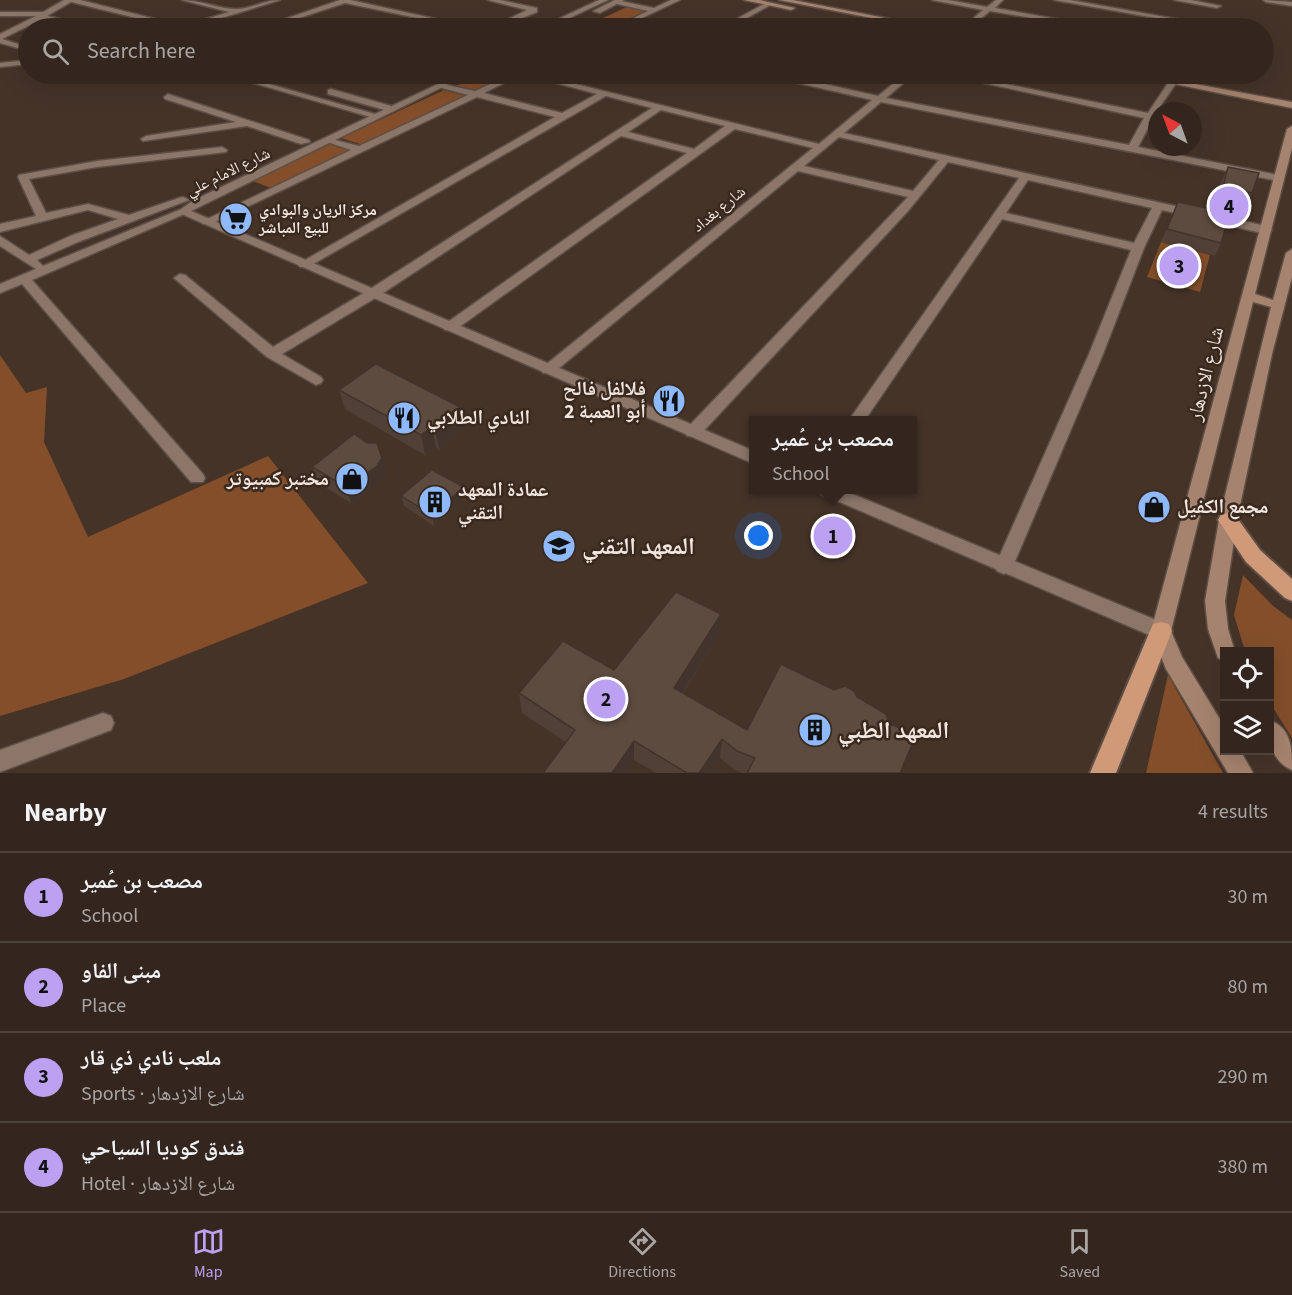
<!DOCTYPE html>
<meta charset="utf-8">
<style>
:root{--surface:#34261e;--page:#3c2e27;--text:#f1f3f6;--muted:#a9a5a4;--line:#4e433c;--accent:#bca0f2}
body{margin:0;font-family:"Source Sans 3","Noto Naskh Arabic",sans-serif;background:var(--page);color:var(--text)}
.controls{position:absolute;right:18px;bottom:18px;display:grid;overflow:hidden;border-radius:0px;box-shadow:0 6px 24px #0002}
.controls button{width:54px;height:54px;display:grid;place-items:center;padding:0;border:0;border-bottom:2px solid var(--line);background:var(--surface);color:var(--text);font:30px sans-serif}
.compass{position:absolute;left:1148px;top:102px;width:54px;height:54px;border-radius:50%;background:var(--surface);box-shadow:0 6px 24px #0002;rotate:319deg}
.you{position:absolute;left:759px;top:536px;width:21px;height:21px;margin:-15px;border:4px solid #fff;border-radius:50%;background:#1a73e8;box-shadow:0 0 0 9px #1a73e833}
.badge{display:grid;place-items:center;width:39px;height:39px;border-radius:50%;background:var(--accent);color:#111;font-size:20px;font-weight:700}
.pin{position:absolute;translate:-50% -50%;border:3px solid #fff;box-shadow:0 2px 6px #0006}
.popup{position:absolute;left:749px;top:416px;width:168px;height:78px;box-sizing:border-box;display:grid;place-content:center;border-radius:0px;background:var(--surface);filter:drop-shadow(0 2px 4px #0005);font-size:20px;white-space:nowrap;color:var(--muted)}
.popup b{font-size:22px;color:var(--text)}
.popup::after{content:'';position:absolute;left:50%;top:100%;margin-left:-12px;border:12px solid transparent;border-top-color:var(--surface)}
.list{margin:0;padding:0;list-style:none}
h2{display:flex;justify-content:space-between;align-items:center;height:78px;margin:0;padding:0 24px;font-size:26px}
h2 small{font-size:20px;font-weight:400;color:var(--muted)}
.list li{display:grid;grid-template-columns:39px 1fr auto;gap:18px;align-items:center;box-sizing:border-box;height:90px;padding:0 24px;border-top:2px solid var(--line)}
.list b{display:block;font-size:22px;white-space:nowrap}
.list p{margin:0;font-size:20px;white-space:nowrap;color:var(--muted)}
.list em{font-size:20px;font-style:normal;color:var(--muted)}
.icon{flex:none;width:33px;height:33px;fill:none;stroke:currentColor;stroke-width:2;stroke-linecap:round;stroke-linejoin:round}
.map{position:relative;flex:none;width:1292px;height:773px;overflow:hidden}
.search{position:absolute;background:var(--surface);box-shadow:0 6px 24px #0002;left:18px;right:18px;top:18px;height:66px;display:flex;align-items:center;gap:15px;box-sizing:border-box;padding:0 21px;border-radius:33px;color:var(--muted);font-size:22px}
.sheet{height:438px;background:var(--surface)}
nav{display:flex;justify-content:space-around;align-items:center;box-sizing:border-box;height:84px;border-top:2px solid var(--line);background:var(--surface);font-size:16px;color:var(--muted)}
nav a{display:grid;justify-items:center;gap:3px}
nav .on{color:var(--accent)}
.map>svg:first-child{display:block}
.green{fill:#844e2a}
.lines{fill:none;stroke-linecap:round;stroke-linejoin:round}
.minor-casing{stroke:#5e4f46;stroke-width:3}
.tertiary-casing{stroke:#5e4f46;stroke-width:3}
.secondary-casing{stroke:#5e4f46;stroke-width:3}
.trunk-casing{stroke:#5e4f46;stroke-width:4}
.minor{fill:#8b7669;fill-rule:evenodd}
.tertiary{fill:#8b7669;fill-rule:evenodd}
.secondary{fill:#a5836e;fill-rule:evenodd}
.trunk{fill:#d09978;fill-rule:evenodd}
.wall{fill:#514036}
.shaded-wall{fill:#42342c}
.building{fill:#5e4b3f;stroke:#42342c;stroke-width:1.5}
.labels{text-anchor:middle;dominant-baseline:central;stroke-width:5;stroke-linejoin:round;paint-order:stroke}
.far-street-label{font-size:16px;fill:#f1e5de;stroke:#3a291e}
.far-poi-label{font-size:16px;font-weight:bold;fill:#f1e5de;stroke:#3a291e;text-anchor:start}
.street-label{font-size:20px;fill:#f1e5de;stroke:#3a291e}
.poi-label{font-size:20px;font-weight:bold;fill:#f1e5de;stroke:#3a291e;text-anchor:start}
.near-poi-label{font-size:24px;font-weight:bold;fill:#f1e5de;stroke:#3a291e;text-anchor:start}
</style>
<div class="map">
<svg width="1292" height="773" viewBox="0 0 1292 773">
<rect width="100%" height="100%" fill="#453328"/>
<!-- green -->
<g class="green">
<polygon points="627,7 646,11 613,26 594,22"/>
<polygon points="482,74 510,74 475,91 456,86"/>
<polygon points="444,90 466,96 363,145 341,138"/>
<polygon points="330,144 351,150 271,188 250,180"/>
<polygon points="1161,242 1210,255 1200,292 1147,277"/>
<polygon points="0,355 26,393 47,387 44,442 88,537 268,456 368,583 124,679 0,716"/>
<polygon points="1243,575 1272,605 1292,620 1292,738 1270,703 1270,652 1245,651 1234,615"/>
<polygon points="1168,675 1223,773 1146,773"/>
</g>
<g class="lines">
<!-- minor casing -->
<g class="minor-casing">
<g id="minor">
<path d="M 64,0 L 80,0 L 183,26 L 229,12 L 182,0 C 200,0 223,10 238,9 C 253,8 265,0 280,0 L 189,28 L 177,28 L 71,2 L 47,16 L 93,26 L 93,28 L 82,28 L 42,19 L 2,39 L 28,47 L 28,51 L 0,43 L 0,34 L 36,16 L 0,16 L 0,12 L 43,12 Z"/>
<polygon points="340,0 350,0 477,28 465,28 345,3 293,20 322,26 322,28 285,23 269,28 259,28"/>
<path d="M 488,0 L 500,0 L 537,8 L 537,12 L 515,21 L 547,28 C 534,29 520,23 508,24 C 501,25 497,28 490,28 L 527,10 Z"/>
<polygon points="616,0 654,8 671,0 680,0 621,28 613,28 648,11 613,3 613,1"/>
<polygon points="932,0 948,0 987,7 996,0 1003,0 995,8 1107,28 1092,28 990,11 969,28 962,28 983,10"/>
<polygon points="1054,0 1070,0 1210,25 1206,27"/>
<polygon points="1174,0 1191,0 1221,6 1217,8"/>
<polygon points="1263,0 1292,2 1292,6 1266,2"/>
<polygon points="766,3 772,4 729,28 720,28"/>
<polygon points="28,60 28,64 0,67 0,63"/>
<polygon points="222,74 234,74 382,116 374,118"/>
<path d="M 512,74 L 522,74 L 484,93 L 562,113 L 597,94 L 523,74 L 535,74 L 819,144 L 872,100 L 768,76 L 767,74 L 780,74 L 878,96 L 905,74 L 914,74 L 886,98 L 1129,145 L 1144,118 L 943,74 L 957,74 L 1148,113 L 1170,80 L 1173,79 L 1177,82 L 1157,111 L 1138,147 L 1278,175 L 1283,178 L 1278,181 L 881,102 L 844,133 L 1266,226 L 1272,230 L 1266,234 L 1162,210 L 1144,248 L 1103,354 L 1013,566 L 1011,571 L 1004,574 L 997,571 L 995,566 L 1089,354 L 1131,250 L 1002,219 L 865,420 L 849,420 L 1019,178 L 948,162 L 908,211 L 699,436 L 687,436 L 685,432 L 687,428 L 908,197 L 798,171 L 553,373 L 543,373 L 541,370 L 543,367 L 813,148 L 735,129 L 455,330 L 445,330 L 443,327 L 445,324 L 687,153 L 621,136 L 377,297 L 282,354 L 321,377 L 323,380 L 321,383 L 316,385 L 267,357 L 174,278 L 180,274 L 185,275 L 273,347 L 367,291 L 652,108 L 606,96 L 308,267 L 300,267 L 298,264 L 555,117 L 477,97 L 211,224 L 203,224 L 201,222 L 351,150 L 327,142 L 327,138 L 359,146 L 468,95 L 438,87 L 438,83 L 475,91 ZM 661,110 L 725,126 L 694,149 L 628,132 ZM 839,137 L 939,160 L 913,191 L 804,166 ZM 1028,180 L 1152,208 L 1134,243 L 1006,213 Z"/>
<polygon points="331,89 395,107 397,109 392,112 328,94 328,90"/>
<polygon points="168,94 309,140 310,142 301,144 247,126 143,141 141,139 146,136 236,122 165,99 164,97"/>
<polygon points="222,147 227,150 226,152 97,167 29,179 46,213 88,204 129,215 179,198 183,197 189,200 78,242 37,260 43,266 179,210 183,209 189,212 32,280 203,474 205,478 203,482 191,482 22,284 0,293 0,284 36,269 0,246 0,236 29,255 70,236 118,219 88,210 0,232 0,224 36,216 18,177 19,175 97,161"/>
<polygon points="103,713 111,716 114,723 111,730 0,772 0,750"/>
</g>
</g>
<!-- tertiary casing -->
<g class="tertiary-casing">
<g id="tertiary">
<polygon points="599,0 608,0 548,28 539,28"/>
<polygon points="615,0 624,0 600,13 593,11"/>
<polygon points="459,74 469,74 191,211 754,451 754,464 177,212 194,200"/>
<polygon points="818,490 843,490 1168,625 1171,631 1168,637 1161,640 1154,637 821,494"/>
</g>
</g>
<!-- secondary casing -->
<g class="secondary-casing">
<g id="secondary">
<polygon points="744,0 759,0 795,8 791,10"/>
<polygon points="779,0 793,0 936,28 923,28"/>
<polygon points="1126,74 1141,74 1292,102 1292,108"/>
<polygon points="1292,126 1292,148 1255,294 1273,300 1286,253 1292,249 1292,277 1272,354 1237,520 1225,601 1228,629 1235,652 1224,652 1224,661 1218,658 1208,629 1205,601 1219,520 1271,307 1253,302 1171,631 1182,657 1224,726 1224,750 1240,750 1253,773 1228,773 1166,669 1151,631 1287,129"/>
<path d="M 1270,720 C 1292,729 1292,749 1292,770 C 1271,761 1268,740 1270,720 Z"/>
</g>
</g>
<!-- trunk casing -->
<g class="trunk-casing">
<g id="trunk">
<polygon points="1228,513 1235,515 1260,550 1292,579 1292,601 1285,598 1246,562 1218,520 1221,515"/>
<polygon points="1161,622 1169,624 1172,631 1116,773 1090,773 1150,631 1153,624"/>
</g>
</g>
<!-- minor -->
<use href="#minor" class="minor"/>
<!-- tertiary -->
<use href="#tertiary" class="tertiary"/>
<!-- secondary -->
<use href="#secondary" class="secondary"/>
<!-- trunk -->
<use href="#trunk" class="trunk"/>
</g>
<!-- wall -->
<g class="wall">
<polygon points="1228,167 1252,193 1240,218 1229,216 1221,243 1215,256 1161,242 1178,202 1212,209 1217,191"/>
<polygon points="339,390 464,427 454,434 440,451 436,447 425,455 345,409"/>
<polygon points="312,467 387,473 380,482 351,503 318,483"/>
<polygon points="464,487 466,497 434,526 404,506 401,496"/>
<polygon points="719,634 683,693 747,730 834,690 857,697 900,773 742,773 735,770 720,758 710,773 656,773 634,760 566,742 522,713 519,693 614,670"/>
</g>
<!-- shaded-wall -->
<g class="shaded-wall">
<polygon points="460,407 464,427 454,434 440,451 435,431 450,414"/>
<polygon points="432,427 436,447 425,455 421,435"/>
<polygon points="382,458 387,473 380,482 351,503 346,487"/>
<polygon points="464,487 466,497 434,526 432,515"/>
<polygon points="721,614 719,634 673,708 674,688"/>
<polygon points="722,739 720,758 710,773 699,773"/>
<polygon points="634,741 634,760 626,773 612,773"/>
</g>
<!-- building -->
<g class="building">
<polygon points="1228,167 1259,173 1252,193 1223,187"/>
<polygon points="1178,202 1230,213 1221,243 1167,229"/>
<polygon points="376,364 460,407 450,414 435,431 432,427 421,435 339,390"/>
<polygon points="354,434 367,443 377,443 382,458 376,467 346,487 312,467"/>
<polygon points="432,470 464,487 432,515 401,496"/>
<polygon points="676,592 721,614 674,688 747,730 781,664 834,690 845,686 854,691 857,697 886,714 890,724 916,735 900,773 747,773 755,758 737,751 722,739 699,773 687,773 634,741 612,773 543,773 575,730 519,693 563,641 614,670"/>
</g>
<!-- icons -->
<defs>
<g id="supermarket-disc" transform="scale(1.725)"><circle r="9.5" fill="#8eb9fd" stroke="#3a291e"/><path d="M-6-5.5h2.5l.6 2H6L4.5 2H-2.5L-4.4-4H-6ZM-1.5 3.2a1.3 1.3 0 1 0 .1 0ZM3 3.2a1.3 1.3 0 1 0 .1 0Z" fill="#111"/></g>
<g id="restaurant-disc" transform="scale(1.725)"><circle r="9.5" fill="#8eb9fd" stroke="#3a291e"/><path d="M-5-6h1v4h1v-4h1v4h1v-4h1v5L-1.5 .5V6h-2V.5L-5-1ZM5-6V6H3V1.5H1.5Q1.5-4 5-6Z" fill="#111"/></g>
<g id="shop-disc" transform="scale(1.725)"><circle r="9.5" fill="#8eb9fd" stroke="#3a291e"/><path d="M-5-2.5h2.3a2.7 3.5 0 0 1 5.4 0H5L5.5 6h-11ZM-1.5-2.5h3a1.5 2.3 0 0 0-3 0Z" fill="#111"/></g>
<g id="building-disc" transform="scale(1.725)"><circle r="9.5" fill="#8eb9fd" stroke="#3a291e"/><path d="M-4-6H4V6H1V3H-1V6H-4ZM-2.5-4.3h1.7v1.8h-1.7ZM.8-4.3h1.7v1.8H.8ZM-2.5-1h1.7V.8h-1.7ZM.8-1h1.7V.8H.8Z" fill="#111"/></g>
<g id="university-disc" transform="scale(1.725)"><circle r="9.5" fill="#8eb9fd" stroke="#3a291e"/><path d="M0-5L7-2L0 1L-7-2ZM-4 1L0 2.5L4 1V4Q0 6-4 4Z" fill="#111"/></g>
</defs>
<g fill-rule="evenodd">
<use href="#supermarket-disc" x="236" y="219"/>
<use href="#restaurant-disc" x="669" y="401"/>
<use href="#restaurant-disc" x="404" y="418"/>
<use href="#shop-disc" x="352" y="479"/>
<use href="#building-disc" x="435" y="502"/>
<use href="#shop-disc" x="1154" y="507"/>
<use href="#university-disc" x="559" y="546"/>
<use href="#building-disc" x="815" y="730"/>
</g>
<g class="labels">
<!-- far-street labels -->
<g class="far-street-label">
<text transform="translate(228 172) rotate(-26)">شارع الامام علي</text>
<text transform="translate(719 209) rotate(-39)">شارع بغداد</text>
</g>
<!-- far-poi labels -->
<g class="far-poi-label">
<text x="259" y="210">مركز الريان والبوادي<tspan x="259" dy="18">للبيع المباشر</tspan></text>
</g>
<!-- street labels -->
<g class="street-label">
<text transform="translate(1206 374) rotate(-76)">شارع الازدهار</text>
</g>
<!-- poi labels -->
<g class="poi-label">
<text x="646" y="389" text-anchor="end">فلالفل فالح<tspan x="646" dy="23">أبو العمبة 2</tspan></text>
<text x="427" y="418">النادي الطلابي</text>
<text x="329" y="479" text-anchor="end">مختبر كمبيوتر</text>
<text x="458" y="490">عمادة المعهد<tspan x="458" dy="23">التقني</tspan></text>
<text x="1177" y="507">مجمع الكفيل</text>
</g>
<!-- near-poi labels -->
<g class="near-poi-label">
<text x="582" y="546">المعهد التقني</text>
<text x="838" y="730">المعهد الطبي</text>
</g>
</g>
</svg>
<div class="controls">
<button><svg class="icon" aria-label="locate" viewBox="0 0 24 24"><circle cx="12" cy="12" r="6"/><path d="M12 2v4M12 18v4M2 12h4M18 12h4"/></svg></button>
<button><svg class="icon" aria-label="layers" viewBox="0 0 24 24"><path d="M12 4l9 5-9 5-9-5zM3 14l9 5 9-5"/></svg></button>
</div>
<svg class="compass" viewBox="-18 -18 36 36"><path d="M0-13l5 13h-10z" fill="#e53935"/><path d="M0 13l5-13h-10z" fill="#a9a5a4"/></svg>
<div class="you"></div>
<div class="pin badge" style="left:833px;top:536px">1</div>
<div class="popup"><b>مصعب بن عُمير</b>School</div>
<div class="pin badge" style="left:606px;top:699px">2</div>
<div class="pin badge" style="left:1179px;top:266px">3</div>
<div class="pin badge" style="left:1229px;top:206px">4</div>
<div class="search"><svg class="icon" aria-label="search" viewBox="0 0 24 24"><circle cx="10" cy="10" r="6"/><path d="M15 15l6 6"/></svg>Search here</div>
</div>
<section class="sheet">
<h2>Nearby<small>4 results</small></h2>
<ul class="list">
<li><span class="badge">1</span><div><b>مصعب بن عُمير</b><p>School</p></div><em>30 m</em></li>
<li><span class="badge">2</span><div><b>مبنى الفاو</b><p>Place</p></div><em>80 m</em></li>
<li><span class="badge">3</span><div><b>ملعب نادي ذي قار</b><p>Sports · شارع الازدهار</p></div><em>290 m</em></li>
<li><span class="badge">4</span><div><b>فندق كوديا السياحي</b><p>Hotel · شارع الازدهار</p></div><em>380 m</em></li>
</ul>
</section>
<nav>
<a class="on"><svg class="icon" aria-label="map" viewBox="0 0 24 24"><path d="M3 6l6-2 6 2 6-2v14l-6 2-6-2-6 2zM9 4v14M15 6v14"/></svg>Map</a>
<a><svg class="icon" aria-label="directions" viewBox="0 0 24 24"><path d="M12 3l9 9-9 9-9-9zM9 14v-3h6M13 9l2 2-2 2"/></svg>Directions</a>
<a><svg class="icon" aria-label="saved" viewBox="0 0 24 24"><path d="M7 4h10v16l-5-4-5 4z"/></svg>Saved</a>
</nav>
